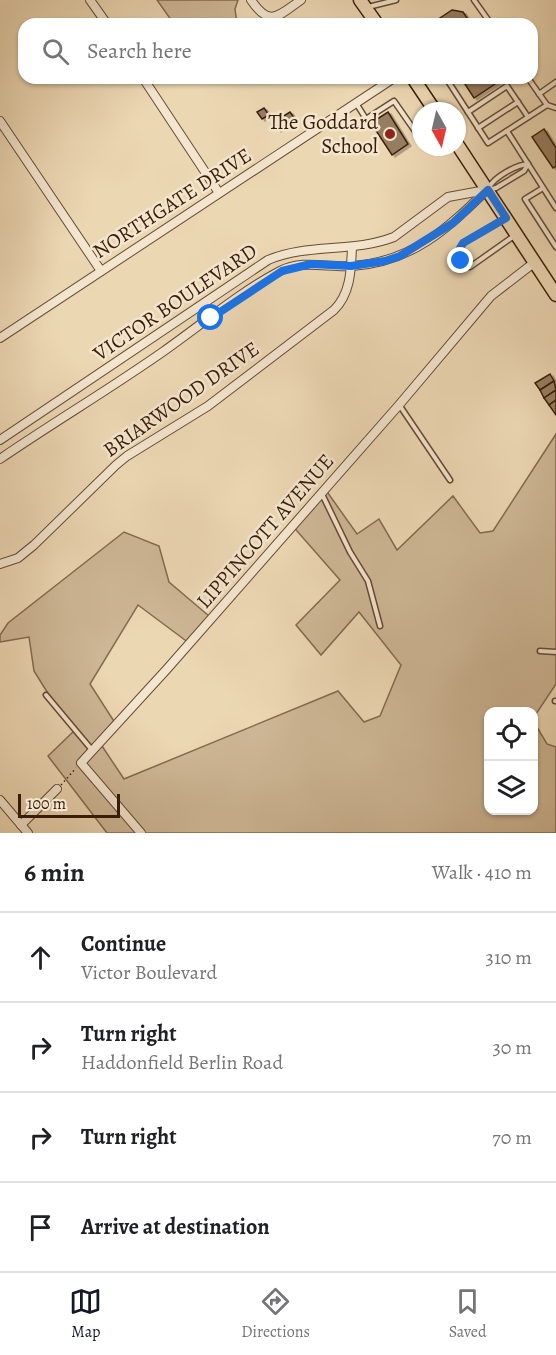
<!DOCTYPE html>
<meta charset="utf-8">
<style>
:root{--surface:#fff;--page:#f2f2f2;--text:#202124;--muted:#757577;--line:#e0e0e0;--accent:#111827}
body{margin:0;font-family:Alegreya,serif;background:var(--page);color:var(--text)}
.controls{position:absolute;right:18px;bottom:18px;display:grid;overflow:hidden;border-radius:12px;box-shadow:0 2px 4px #0004}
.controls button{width:54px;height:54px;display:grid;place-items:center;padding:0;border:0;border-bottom:2px solid var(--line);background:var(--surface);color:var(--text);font:30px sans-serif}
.compass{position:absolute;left:412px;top:102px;width:54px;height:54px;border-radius:50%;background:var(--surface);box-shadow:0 2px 4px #0004;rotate:172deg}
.scale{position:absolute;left:18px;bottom:15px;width:102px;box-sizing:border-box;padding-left:6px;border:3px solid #3a1d09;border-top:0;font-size:16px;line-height:21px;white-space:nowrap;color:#3a1d09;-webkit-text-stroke:4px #f3e5ce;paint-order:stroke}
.stop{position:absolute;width:18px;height:18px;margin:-14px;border:4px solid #1a73e8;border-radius:50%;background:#fff}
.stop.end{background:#1a73e8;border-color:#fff;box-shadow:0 2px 6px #0008}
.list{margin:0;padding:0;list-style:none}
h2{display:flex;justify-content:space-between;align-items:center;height:78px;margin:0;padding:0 24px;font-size:26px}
h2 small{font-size:20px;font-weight:400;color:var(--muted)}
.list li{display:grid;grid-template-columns:39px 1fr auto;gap:18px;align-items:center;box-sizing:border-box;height:90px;padding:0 24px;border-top:2px solid var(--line)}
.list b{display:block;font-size:22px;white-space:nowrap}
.list p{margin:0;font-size:20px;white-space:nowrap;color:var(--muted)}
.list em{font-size:20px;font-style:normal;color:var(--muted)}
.icon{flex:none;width:33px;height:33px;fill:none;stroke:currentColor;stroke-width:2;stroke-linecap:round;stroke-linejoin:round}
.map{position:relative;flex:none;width:556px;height:833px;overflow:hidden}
.search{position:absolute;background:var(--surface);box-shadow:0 2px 4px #0004;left:18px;right:18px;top:18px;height:66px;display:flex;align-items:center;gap:15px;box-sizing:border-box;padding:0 21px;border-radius:18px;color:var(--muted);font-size:22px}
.sheet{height:438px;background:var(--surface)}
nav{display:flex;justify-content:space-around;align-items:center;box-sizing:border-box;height:84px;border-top:2px solid var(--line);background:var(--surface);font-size:16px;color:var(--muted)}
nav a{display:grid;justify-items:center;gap:3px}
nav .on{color:var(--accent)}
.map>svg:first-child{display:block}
.green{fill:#ceb796;stroke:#846a50;stroke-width:1.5}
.building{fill:#977e61;stroke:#3a1d09;stroke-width:1.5;filter:url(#shadow)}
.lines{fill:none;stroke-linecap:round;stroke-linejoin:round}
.service-casing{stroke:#664c34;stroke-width:7}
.minor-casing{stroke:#664c34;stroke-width:10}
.primary-casing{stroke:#3a1d09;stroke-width:15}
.path{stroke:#3a1d09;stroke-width:1.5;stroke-dasharray:1.5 3;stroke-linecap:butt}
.service{stroke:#f3e5ce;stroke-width:4}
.minor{stroke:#f3e5ce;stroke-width:8}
.primary{stroke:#ecd7b3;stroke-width:12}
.route{stroke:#1a73e8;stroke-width:8}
.poi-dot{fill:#8f2418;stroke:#f3e5ce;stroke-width:2}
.labels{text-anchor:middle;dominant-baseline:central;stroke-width:5;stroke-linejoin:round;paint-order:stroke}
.poi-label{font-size:21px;fill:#3a1d09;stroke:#f3e5ce;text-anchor:end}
.street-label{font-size:21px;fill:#3a1d09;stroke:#f3e5ce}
</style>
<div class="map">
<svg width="556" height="833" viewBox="0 0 556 833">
<defs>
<filter id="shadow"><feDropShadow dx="3" dy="2" stdDeviation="0" flood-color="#0004"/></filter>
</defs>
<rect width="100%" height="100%" fill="#ecd7b3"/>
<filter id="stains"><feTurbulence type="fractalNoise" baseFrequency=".00333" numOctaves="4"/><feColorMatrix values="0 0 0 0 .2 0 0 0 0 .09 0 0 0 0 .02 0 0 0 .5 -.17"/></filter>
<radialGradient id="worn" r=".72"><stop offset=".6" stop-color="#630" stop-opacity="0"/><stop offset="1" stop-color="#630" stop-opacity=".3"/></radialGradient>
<!-- green -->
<g class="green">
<polygon points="157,0 238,0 235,9 237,24 174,24"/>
<polygon points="556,434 556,684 534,717 534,712 488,712 488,810 534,810 534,722 547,744 556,747 556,833 107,833 48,756 75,730 54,703 34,671 29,637 0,642 0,635 8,623 124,532 159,546 169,582 209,616 189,643 138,605 90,684 117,726 100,743 124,779 338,691 364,722 380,716 401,665 359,612 321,655 296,625 340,580 290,523 323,486 357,534 379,519 397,550 453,496 480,533 493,531"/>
</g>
<!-- building -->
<g class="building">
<polygon points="452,10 463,12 471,24 431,24"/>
<polygon points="461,78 504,78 474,98"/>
<polygon points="264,108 269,115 262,119 257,112"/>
<polygon points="290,112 295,119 278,130 274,122"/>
<polygon points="388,112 408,144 392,155 371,123"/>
<polygon points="544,129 556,148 556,166 553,168 532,137"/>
<polygon points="550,374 554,381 540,390 535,383"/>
<polygon points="554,381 556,390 544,398 540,390"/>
<polygon points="556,390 556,400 549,405 544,398"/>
<polygon points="556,400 556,415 549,405"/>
</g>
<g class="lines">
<!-- service casing -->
<g class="service-casing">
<g id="service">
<polyline points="474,0 491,24"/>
<polyline points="368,7 396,0"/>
<polyline points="446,78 488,143 547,105"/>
<polyline points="528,78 547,105 556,108"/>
<polyline points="539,94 556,82"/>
<polyline points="356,103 366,119 394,101 417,134 421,135"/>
<polyline points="468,112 507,86 528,117"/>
<polyline points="478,128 518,102"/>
<polyline points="507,131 556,208"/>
<path d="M 489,187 C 496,176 516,165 528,164"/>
<polyline points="543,188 525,199 556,247"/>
<polyline points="491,189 496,188 524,171 528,164"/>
<path d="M 502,220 L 463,243 C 459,251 459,259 463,266 L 470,267 L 514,236"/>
<polyline points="400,406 450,480"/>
<polyline points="322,494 350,552 368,581 380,626"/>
<polyline points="540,651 556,652"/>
<polyline points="46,695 92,750"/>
<polyline points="555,701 556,701"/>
</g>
</g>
<!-- minor casing -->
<g class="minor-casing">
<g id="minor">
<polyline points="90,0 107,24"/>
<path d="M 251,0 C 270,28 278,16 301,0"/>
<polyline points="143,78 219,193"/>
<polyline points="0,121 101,271"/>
<polyline points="0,338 394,78"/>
<path d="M 0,440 L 268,260 C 308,243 353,253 394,237 L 448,197 L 486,190"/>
<path d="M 0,459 C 54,422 110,389 164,351 C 201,325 240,292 280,271 C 303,259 328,268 352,266 C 412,262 447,229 487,190"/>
<path d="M 0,564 L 18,558 L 34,545 L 116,465 L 127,456 L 208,406 L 334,310 C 351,293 351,269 352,247"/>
<polyline points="0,800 28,833"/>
<polyline points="21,825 57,789"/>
<polyline points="141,833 81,763 167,669 399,405 491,296 535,262"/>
</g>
</g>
<!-- primary casing -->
<g class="primary-casing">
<g id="primary">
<polyline points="360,0 377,24"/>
<polyline points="413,78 435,111"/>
<polyline points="457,144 556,295"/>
</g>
</g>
<!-- path -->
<polyline class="path" points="61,785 76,768"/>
<!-- service -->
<use href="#service" class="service"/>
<!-- minor -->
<use href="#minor" class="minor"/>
<!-- primary -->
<use href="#primary" class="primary"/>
</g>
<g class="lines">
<!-- route -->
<polyline class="route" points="211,318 282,271 311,264 351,266 385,261 400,256 453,223 488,190 506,218 463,243 460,248 461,261"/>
</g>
<!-- markers -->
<circle class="poi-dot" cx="390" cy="134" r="6"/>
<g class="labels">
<!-- poi labels -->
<g class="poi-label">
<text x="378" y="122">The Goddard<tspan x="378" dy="24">School</tspan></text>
</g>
<!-- street labels -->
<g class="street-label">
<text transform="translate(172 203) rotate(-33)">NORTHGATE DRIVE</text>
<text transform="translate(175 302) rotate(-34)">VICTOR BOULEVARD</text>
<text transform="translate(181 399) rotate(-35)">BRIARWOOD DRIVE</text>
<text transform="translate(265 531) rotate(-49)">LIPPINCOTT AVENUE</text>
</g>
</g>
<rect width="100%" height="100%" filter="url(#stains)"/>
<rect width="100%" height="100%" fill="url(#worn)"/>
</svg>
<div class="controls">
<button><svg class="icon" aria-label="locate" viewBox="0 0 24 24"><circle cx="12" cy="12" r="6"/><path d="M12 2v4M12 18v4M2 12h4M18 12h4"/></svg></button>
<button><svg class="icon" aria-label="layers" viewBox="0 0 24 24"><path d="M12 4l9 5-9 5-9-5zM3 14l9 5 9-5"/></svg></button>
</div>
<svg class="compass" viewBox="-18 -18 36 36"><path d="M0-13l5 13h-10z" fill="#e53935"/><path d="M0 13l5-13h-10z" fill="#757577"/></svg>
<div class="scale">100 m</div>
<div class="stop" style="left:211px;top:318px"></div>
<div class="stop end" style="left:461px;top:261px"></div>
<div class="search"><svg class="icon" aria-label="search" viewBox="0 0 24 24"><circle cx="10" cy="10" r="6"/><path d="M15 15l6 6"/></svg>Search here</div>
</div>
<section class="sheet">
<h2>6 min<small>Walk · 410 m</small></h2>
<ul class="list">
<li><svg class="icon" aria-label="ahead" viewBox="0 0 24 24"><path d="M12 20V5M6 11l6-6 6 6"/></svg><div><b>Continue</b><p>Victor Boulevard</p></div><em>310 m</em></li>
<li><svg class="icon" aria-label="right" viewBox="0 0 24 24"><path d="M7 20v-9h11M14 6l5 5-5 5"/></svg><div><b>Turn right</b><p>Haddonfield Berlin Road</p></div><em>30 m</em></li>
<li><svg class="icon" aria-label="right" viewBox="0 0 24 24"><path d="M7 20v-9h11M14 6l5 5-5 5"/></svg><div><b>Turn right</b></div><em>70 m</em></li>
<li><svg class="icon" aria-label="arrive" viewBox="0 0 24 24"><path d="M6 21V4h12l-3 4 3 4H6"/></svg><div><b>Arrive at destination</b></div></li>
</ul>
</section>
<nav>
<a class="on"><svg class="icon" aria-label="map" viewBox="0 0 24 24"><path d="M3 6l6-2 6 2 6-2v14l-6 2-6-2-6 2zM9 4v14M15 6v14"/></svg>Map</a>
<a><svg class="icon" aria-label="directions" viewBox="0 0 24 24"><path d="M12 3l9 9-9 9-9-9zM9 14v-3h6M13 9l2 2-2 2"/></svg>Directions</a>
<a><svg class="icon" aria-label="saved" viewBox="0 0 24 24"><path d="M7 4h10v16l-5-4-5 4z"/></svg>Saved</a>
</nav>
